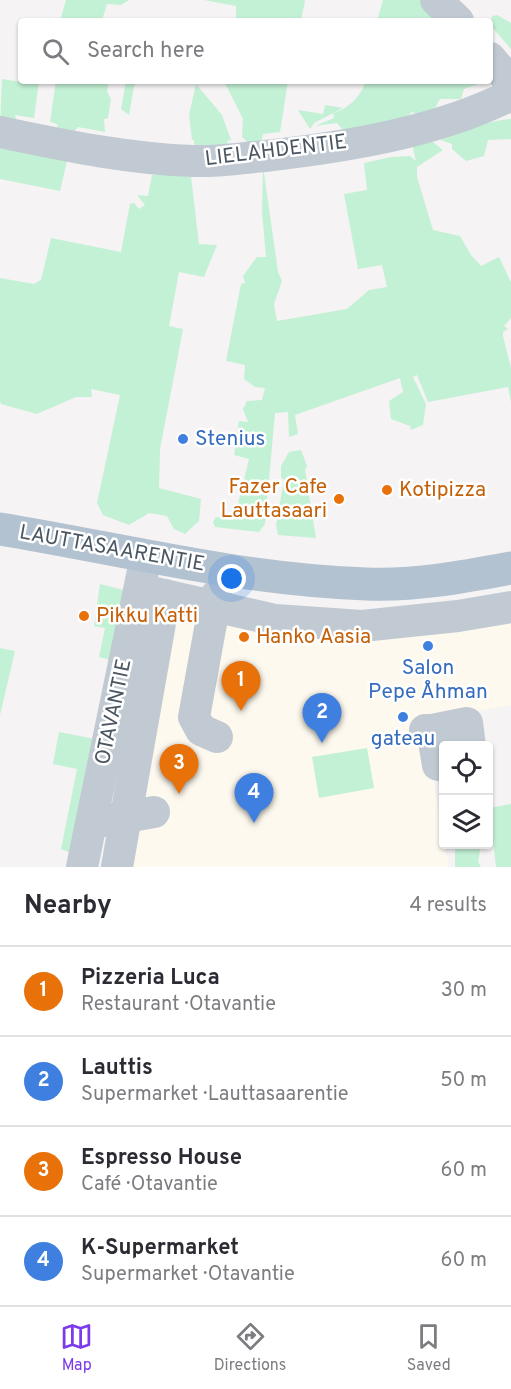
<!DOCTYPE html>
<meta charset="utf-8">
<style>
:root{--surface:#fff;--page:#f2f2f3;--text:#2b2b33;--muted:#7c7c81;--line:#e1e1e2;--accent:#7c3aed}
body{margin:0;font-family:Overpass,sans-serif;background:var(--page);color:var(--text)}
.controls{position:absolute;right:18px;bottom:18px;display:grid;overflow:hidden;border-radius:6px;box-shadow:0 2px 4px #0004}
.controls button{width:54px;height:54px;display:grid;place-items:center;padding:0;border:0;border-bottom:2px solid var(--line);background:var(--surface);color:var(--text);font:30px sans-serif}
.you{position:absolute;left:232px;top:579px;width:21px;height:21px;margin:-15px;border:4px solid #fff;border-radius:50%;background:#1a73e8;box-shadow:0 0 0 9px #1a73e833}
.badge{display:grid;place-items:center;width:39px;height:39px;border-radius:50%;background:var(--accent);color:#fff;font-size:20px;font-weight:700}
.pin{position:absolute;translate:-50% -50px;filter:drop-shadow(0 2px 3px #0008)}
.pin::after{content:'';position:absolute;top:32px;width:21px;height:18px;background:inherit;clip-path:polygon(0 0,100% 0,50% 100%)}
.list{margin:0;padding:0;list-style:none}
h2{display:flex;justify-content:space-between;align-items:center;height:78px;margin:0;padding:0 24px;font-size:26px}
h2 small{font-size:20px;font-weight:400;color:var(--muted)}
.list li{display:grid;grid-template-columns:39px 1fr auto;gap:18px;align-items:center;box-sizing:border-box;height:90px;padding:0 24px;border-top:2px solid var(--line)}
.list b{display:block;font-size:22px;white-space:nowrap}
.list p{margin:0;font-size:20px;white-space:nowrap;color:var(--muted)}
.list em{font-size:20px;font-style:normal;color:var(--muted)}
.icon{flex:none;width:33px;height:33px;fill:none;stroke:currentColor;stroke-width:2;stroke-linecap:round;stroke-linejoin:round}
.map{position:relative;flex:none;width:511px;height:867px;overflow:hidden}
.search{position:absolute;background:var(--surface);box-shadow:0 2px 4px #0004;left:18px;right:18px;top:18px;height:66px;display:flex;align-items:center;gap:15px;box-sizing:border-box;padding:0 21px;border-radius:6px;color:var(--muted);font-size:22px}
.sheet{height:438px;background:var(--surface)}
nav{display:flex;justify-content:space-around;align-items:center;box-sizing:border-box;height:84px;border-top:2px solid var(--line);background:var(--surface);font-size:16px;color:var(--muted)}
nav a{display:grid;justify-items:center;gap:3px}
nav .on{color:var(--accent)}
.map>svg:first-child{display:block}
.commercial{fill:#fdf9ef}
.green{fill:#c3f1d5}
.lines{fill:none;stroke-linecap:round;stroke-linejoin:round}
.minor{stroke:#c1cad2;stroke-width:32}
.major{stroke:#b3c2d1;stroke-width:33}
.shop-dot{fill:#3f7fe0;stroke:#fff;stroke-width:2}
.food-dot{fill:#e8710a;stroke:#fff;stroke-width:2}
.labels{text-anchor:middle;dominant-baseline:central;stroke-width:5;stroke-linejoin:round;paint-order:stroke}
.street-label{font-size:21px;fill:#4a5661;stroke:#fff}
.shop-label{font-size:21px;fill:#366cbe;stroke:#fff}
.food-label{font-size:21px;fill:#c56008;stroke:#fff;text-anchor:start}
</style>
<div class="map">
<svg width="511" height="867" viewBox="0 0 511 867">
<rect width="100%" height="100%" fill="#f5f3f3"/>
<!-- commercial -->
<polygon class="commercial" points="511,602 511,705 423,721 449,867 123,867 174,621 181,613 287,617"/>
<!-- green -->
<g class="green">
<polygon points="66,0 129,0 121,5 107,4 102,20 105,21 60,21"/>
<polygon points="204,0 305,0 301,21 236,21 236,6"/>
<polygon points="383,0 424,0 438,14 432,21 418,19 415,21 377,21"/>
<polygon points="497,15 511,23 511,49 490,25 492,16"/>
<polygon points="21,77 21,81 39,81 34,118 15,115 18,125 0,127 2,79 20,82"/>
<polygon points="56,81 109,81 107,92 111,99 108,118 104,119 105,132 78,127 73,133 58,129 57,124 50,122"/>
<polygon points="126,81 135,81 129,115 121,109"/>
<polygon points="224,81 288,81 280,132 263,134 261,144 251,145 242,137 243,119"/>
<path d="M 365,81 L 486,81 L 464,89 L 461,99 L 440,99 L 431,115 L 423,117 L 412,112 L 398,125 L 344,131 L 337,123 L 315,126 L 334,118 L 333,113 C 347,110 363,95 365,81 Z"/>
<polygon points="196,84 222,115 231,140 227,141 229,148 200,150 194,144 194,140 192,140 189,115"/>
<polygon points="325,105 343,108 314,123 310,129 298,110 323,114"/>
<path d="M 511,119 L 511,139 L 488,140 L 484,156 L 466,161 L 452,149 L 452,144 L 440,140 L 453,135 L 466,122 C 482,127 494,120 511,119 Z"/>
<polygon points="428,138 443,150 417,167 417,177 433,230 460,236 471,255 481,266 499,257 511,282 511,318 504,326 508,329 503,332 503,336 511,368 511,402 508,387 428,402 417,375 413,377 426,404 423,425 411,430 410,426 391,419 389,401 403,392 400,378 295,415 298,434 289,437 288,412 275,413 265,524 259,532 215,527 213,522 216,517 234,520 249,459 234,455 239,421 248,422 243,409 247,401 262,400 265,388 255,387 244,379 245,365 226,361 241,284 245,283 243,276 257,257 266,257 262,211 263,166 278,272 282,281 274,304 277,321 347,309 369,290 387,287 382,265 358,269 344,194 367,190 364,163 391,157 410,156 416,161 412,144"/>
<polygon points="0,147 67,161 60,191 0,179"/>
<polygon points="170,174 191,177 199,244 217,245 204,277 179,272 169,326 183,329 160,449 159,488 201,499 199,521 185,534 174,529 167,516 149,513 129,525 103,515 97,503 120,395 91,389 92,397 76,397 37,414 1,404 0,401 0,278 34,284 41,280 51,238 121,252 130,204 134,203 139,209 145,205 137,195 148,196 152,175"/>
<polygon points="301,450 307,466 305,470 316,538 278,535 276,525 284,480 281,477 281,466 289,452"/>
<polygon points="100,584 127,591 111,660 99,657 105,628 94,626"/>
<polygon points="0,648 15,651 0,715"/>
<polygon points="59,732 95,739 72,849 68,852 61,849 77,769 53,764"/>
<polygon points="367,748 374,788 319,798 312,757"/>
<polygon points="511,804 511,867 496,867 489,808"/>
<polygon points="455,845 481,845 478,862 481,867 455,867"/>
</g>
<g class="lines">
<!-- minor -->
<g class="minor">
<polyline points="436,0 458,21"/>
<polyline points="490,58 511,83"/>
<path d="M 0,132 C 63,145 128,159 193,161 C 217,162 241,158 265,156 C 345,147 439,132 511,95"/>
<polyline points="151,592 275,620 362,626 458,616 511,607"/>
<polyline points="216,596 194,717 201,730 217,737"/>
<polyline points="425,730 432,730 438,765"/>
<polyline points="432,730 467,723 470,746"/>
<polyline points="104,821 154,812"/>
<polyline points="82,867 144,566"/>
<polyline points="117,867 165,595"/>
</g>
<!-- major -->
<path class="major" d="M 0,529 C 122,549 242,580 366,584 C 415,586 463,577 511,568"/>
</g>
<!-- markers -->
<g class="shop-dot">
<circle cx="183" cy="439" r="6"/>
<circle cx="428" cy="646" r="6"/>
<circle cx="403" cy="717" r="6"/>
</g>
<g class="food-dot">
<circle cx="387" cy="490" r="6"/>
<circle cx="339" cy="499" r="6"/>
<circle cx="84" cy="616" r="6"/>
<circle cx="244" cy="637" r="6"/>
</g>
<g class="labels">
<!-- street labels -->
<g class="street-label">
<text transform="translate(276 151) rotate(-7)">LIELAHDENTIE</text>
<text transform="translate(112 549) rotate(10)">LAUTTASAARENTIE</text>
<text transform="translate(114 712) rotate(-78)">OTAVANTIE</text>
</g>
<!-- shop labels -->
<g class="shop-label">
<text x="195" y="439" text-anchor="start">Stenius</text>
<text x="428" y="668">Salon<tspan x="428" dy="24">Pepe Åhman</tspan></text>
<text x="403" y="739">gateau</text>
</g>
<!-- food labels -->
<g class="food-label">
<text x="327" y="487" text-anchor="end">Fazer Cafe<tspan x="327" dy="24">Lauttasaari</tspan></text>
<text x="399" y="490">Kotipizza</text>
<text x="96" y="616">Pikku Katti</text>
<text x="256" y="637">Hanko Aasia</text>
</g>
</g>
</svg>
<div class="controls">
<button><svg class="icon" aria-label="locate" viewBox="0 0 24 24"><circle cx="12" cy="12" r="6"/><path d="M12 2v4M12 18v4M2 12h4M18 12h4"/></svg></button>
<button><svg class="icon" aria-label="layers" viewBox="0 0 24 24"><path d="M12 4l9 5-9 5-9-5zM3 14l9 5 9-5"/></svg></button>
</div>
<div class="you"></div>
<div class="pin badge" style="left:241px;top:711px;background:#e8710a">1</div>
<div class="pin badge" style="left:322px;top:743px;background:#3f7fe0">2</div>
<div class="pin badge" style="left:179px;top:794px;background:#e8710a">3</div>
<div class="pin badge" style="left:254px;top:823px;background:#3f7fe0">4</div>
<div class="search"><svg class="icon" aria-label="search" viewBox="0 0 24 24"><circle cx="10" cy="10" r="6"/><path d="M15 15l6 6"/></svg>Search here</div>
</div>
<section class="sheet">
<h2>Nearby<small>4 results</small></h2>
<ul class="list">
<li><span class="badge" style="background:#e8710a">1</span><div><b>Pizzeria Luca</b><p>Restaurant · Otavantie</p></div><em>30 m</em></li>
<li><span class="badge" style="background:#3f7fe0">2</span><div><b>Lauttis</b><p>Supermarket · Lauttasaarentie</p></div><em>50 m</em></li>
<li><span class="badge" style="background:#e8710a">3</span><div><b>Espresso House</b><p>Café · Otavantie</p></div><em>60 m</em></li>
<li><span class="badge" style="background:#3f7fe0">4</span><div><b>K-Supermarket</b><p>Supermarket · Otavantie</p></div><em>60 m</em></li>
</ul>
</section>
<nav>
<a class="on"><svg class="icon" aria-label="map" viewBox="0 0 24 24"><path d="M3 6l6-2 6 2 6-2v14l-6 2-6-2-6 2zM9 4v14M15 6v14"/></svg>Map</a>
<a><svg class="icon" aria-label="directions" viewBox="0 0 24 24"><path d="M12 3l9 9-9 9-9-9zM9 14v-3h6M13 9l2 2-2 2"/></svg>Directions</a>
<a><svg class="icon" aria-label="saved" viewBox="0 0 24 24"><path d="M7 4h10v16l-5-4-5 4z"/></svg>Saved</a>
</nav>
